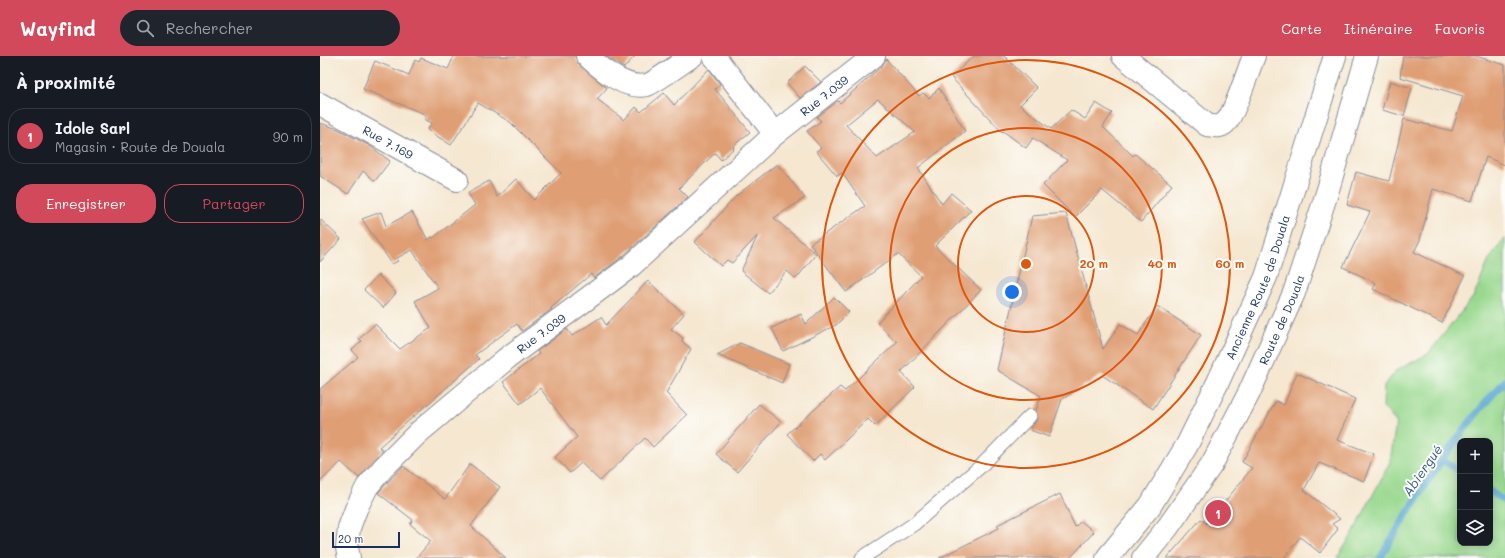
<!DOCTYPE html>
<html lang="fr">
<meta charset="utf-8">
<style>
:root{--surface:#171b24;--page:#20242c;--text:#f1f3f6;--muted:#9ea1a6;--line:#363941;--accent:#d1495b}
body{margin:0;font-family:Mali,sans-serif;background:var(--page);color:var(--text)}
.controls{position:absolute;right:12px;bottom:12px;display:grid;overflow:hidden;border-radius:8px;box-shadow:0 2px 10px #0003}
.controls button{width:36px;height:36px;display:grid;place-items:center;padding:0;border:0;border-bottom:1px solid var(--line);background:var(--surface);color:var(--text);font:20px sans-serif}
.scale{position:absolute;left:12px;bottom:10px;width:68px;box-sizing:border-box;padding-left:4px;border:2px solid #1b2f5e;border-top:0;font-size:11px;line-height:14px;white-space:nowrap;color:#1b2f5e;-webkit-text-stroke:3px #fdfcf7;paint-order:stroke}
.you{position:absolute;left:692px;top:236px;width:14px;height:14px;margin:-10px;border:3px solid #fff;border-radius:50%;background:#1a73e8;box-shadow:0 0 0 6px #1a73e833}
.badge{display:grid;place-items:center;width:26px;height:26px;border-radius:50%;background:var(--accent);color:#fff;font-size:13px;font-weight:700}
.pin{position:absolute;translate:-50% -50%;border:2px solid #fff;box-shadow:0 1px 4px #0006}
.list{margin:0;padding:0;list-style:none}
h2{display:flex;justify-content:space-between;align-items:center;height:52px;margin:0;padding:0 16px;font-size:17px}
h2 small{font-size:13px;font-weight:400;color:var(--muted)}
.list li{display:grid;grid-template-columns:26px 1fr auto;gap:12px;align-items:center;box-sizing:border-box;height:56px;margin:0 8px 8px;padding:0 8px;border:1px solid var(--line);border-radius:16px}
.list b{display:block;font-size:15px;white-space:nowrap}
.list p{margin:0;font-size:13px;white-space:nowrap;color:var(--muted)}
.list em{font-size:13px;font-style:normal;color:var(--muted)}
.actions{display:flex;gap:8px;padding:12px 16px}
.actions a{flex:1;padding:9px 0;border:1px solid var(--accent);border-radius:16px;text-align:center;font-size:14px;color:var(--accent)}
.actions .main{background:var(--accent);color:#fff}
.icon{flex:none;width:22px;height:22px;fill:none;stroke:currentColor;stroke-width:2;stroke-linecap:round;stroke-linejoin:round}
.map{position:relative;flex:none;width:1185px;height:502px;overflow:hidden}
header{display:flex;align-items:center;gap:24px;box-sizing:border-box;height:56px;padding:0 20px;background:var(--accent);color:#fff}
header strong{font-size:19px}
nav{display:flex;gap:22px;margin-inline-start:auto;font-size:14px}
.search{width:280px;height:36px;background:var(--page);display:flex;align-items:center;gap:10px;box-sizing:border-box;padding:0 14px;border-radius:22px;color:var(--muted);font-size:15px}
main{display:flex}
aside{flex:1;background:var(--surface)}
.map>svg:first-child{display:block}
.green{fill:#98d88e;stroke:#5a8476;fill-rule:evenodd}
.lines{fill:none;stroke-linecap:round;stroke-linejoin:round}
.stream{stroke:#56a6d0;stroke-width:7}
.building{fill:#df9e73;fill-rule:evenodd}
.lane-casing{stroke:#888b97;stroke-width:15}
.street-casing{stroke:#888b97;stroke-width:24}
.primary-casing{stroke:#888b97;stroke-width:24}
.lane{stroke:#fff;stroke-width:13}
.street{stroke:#fff;stroke-width:22}
.primary{stroke:#fff;stroke-width:22}
.ring{fill:none;stroke:#de5710;stroke-width:2}
.labels{text-anchor:middle;dominant-baseline:central;stroke-width:4;stroke-linejoin:round;paint-order:stroke}
.street-label{font-size:12px;fill:#1b2f5e;stroke:#fdfcf7}
.water-label{font-size:13px;font-style:italic;fill:#305986;stroke:#fdfcf7}
.centre{fill:#de5710;stroke:#fdfcf7;stroke-width:2}
.ring-label{font-size:12px;text-anchor:middle;font-weight:bold;fill:#de5710;stroke:#fdfcf7;stroke-width:4;stroke-linejoin:round;paint-order:stroke}
</style>
<header>
<strong>Wayfind</strong>
<div class="search"><svg class="icon" aria-label="search" viewBox="0 0 24 24"><circle cx="10" cy="10" r="6"/><path d="M15 15l6 6"/></svg>Rechercher</div>
<nav><a>Carte</a><a>Itinéraire</a><a>Favoris</a></nav>
</header>
<main>
<aside>
<h2>À proximité<small></small></h2>
<ul class="list">
<li><span class="badge">1</span><div><b>Idole Sarl</b><p>Magasin · Route de Douala</p></div><em>90 m</em></li>
</ul>
<div class="actions"><a class="main">Enregistrer</a><a>Partager</a></div>
</aside>
<div class="map">
<svg width="1185" height="502" viewBox="0 0 1185 502">
<rect width="100%" height="100%" fill="#fdfcf7"/>
<filter id="ink" filterUnits="userSpaceOnUse"><feTurbulence type="fractalNoise" baseFrequency=".025" numOctaves="2"/><feDisplacementMap in="SourceGraphic" scale="8" xChannelSelector="R" yChannelSelector="G"/><feConvolveMatrix kernelMatrix="1 2 1 2 8 2 1 2 1" color-interpolation-filters="sRGB"/></filter>
<filter id="wash" filterUnits="userSpaceOnUse"><feTurbulence type="fractalNoise" baseFrequency=".012" numOctaves="4" result="noise"/><feDisplacementMap in="SourceGraphic" scale="16" xChannelSelector="R" yChannelSelector="G"/><feGaussianBlur stdDeviation="0.9" result="paint"/><feColorMatrix in="noise" values="0 0 0 0 0 0 0 0 0 0 0 0 0 0 0 0 0 1.4 0 .05"/><feComposite in="paint" operator="in"/></filter>
<g filter="url(#wash)">
<rect width="100%" height="100%" fill="#f5e7d0"/>
<!-- green -->
<path class="green" d="M 1185,182 L 1185,502 L 1017,502 L 1032,479 L 1070,406 L 1076,366 L 1063,351 L 1064,330 L 1077,314 L 1108,298 L 1154,240 L 1169,204 ZM 1140,385 L 1170,385 L 1170,487 L 1140,487 Z"/>
<g class="lines">
<!-- stream -->
<g class="stream">
<polyline points="1123,404 1140,416"/>
<polyline points="1170,435 1185,446"/>
<path d="M 1060,502 C 1097,441 1136,377 1185,325"/>
</g>
</g>
<g id="blocks">
<!-- building -->
<g class="building">
<polygon points="134,0 255,0 259,9 287,32 277,43 304,64 316,51 321,56 344,37 354,49 389,13 400,28 395,33 430,76 413,90 414,92 401,104 395,97 359,132 368,141 303,200 274,222 271,218 231,252 232,253 202,275 197,268 155,299 159,303 59,391 63,394 39,422 21,406 0,426 0,333 38,301 32,294 42,285 39,283 55,268 80,293 111,272 95,245 118,232 92,194 77,202 78,205 72,208 42,163 61,156 66,170 92,156 108,184 112,181 113,182 155,149 148,137 169,125 177,141 196,123 214,144 241,117 190,66 158,47 131,89 107,74 112,67 104,63 107,59 43,33 55,5 89,19 95,4 99,6 101,2 128,13"/>
<polygon points="286,0 315,0 304,12"/>
<polygon points="654,0 684,0 717,32 700,49 731,73 751,54 765,63 776,47 792,57 783,71 813,100 815,98 852,129 821,166 782,134 755,161 723,129 747,104 713,82 706,92 683,75 682,76 631,21"/>
<polygon points="1083,0 1156,0 1185,9 1185,109 1166,101 1152,145 1113,133 1100,184 1094,196 1145,220 1122,267 1053,233 1056,227 1023,211 1050,156 1027,149 1036,116 1069,125 1084,63 1132,75 1143,40 1080,21"/>
<path d="M 566,3 L 599,40 L 603,37 L 609,42 L 619,32 L 645,75 L 598,112 L 622,148 L 631,137 L 651,154 L 615,190 L 661,234 L 581,316 L 595,331 L 555,370 L 548,363 L 505,404 L 500,398 L 493,405 L 467,378 L 520,331 L 525,335 L 577,286 L 557,267 L 601,220 L 578,198 L 526,236 L 490,188 L 545,150 L 522,117 L 517,120 L 496,95 L 501,92 L 487,75 L 501,65 L 497,61 L 518,45 L 520,47 L 562,10 ZM 558,43 L 595,76 L 557,102 L 526,69 Z"/>
<polygon points="485,10 501,26 480,42 467,27"/>
<polygon points="1070,25 1092,32 1084,60 1062,54"/>
<polygon points="0,67 18,73 50,90 70,105 55,125 43,115 28,138 0,120"/>
<polygon points="457,108 485,142 454,162 496,198 476,223 467,215 448,237 421,215 438,179 412,207 407,204 401,210 375,186 416,140"/>
<polygon points="746,157 783,293 800,268 818,279 837,250 881,279 833,353 782,319 742,343 729,381 710,374 718,362 716,355 721,340 677,314 712,160"/>
<polygon points="0,163 21,183 0,206"/>
<polygon points="58,219 76,237 63,252 44,234"/>
<polygon points="328,225 364,258 351,273 363,282 362,285 371,293 346,337 367,359 333,391 325,382 280,425 261,407 250,417 235,401 257,381 220,332 200,348 183,326 219,298 217,295 247,273 252,280 281,261 286,269"/>
<polygon points="514,241 529,256 516,269 463,295 452,272 481,258 486,268"/>
<polygon points="420,287 469,308 462,327 397,299"/>
<polygon points="977,317 1035,343 1017,384 1054,398 1044,425 999,407 984,434 1020,463 1012,468 1018,473 1000,497 980,481 964,502 847,502 881,463 887,468 932,412 922,406 956,345 964,349"/>
<polygon points="439,348 461,366 417,416 396,398"/>
<polygon points="150,408 180,431 151,470 186,502 96,502 111,485 90,468 93,464 58,437 83,410 125,443"/>
<polygon points="740,438 755,471 761,465 774,476 750,502 619,502 679,472 677,469"/>
</g>
</g>
</g>
<g filter="url(#ink)">
<use href="#blocks" fill-opacity="0" stroke="#888b97" stroke-width="1"/>
<g class="lines">
<!-- lane casing -->
<g class="lane-casing">
<polyline id="lane" points="542,502 594,468 661,410 710,360"/>
</g>
<!-- street casing -->
<g class="street-casing">
<g id="street">
<path d="M 267,0 C 282,13 305,34 327,29 C 334,27 364,5 372,0"/>
<polyline points="394,0 455,78"/>
<path d="M 803,0 L 887,69 C 894,70 900,72 905,67 C 915,58 928,14 934,0"/>
<path id="s1" d="M 0,48 L 137,124"/>
<path id="s2" d="M 29,502 L 27,492 L 29,472 L 36,453 L 47,431 L 63,412 L 98,377 L 186,303 L 311,210 L 455,78 L 554,0"/>
</g>
</g>
<!-- primary casing -->
<g class="primary-casing">
<g id="primary">
<path id="s3" d="M 787,502 L 830,450 L 867,389 L 898,326 L 946,221 L 1015,0"/>
<path id="s4" d="M 823,502 L 848,471 L 892,408 L 929,337 L 974,237 L 1007,137 L 1047,0"/>
</g>
</g>
<!-- lane -->
<use href="#lane" class="lane"/>
<!-- street -->
<use href="#street" class="street"/>
<!-- primary -->
<use href="#primary" class="primary"/>
</g>
</g>
<!-- distance rings -->
<g class="ring">
<circle cx="706" cy="208" r="68"/>
<circle cx="706" cy="208" r="136"/>
<circle cx="706" cy="208" r="204"/>
</g>
<g class="labels">
<!-- street labels -->
<g class="street-label">
<text stroke="none"><textPath href="#s2" startOffset="678">Rue 7.039</textPath></text>
<text stroke="none"><textPath href="#s1" startOffset="78">Rue 7.169</textPath></text>
<text stroke="none"><textPath href="#s3" startOffset="312">Ancienne Route de Douala</textPath></text>
<text stroke="none"><textPath href="#s4" startOffset="277">Route de Douala</textPath></text>
<text stroke="none"><textPath href="#s2" startOffset="308">Rue 7.039</textPath></text>
</g>
<!-- water labels -->
<g class="water-label">
<text transform="translate(1102 414) rotate(-55)">Abiergué</text>
</g>
</g>
<circle cx="706" cy="208" r="6" class="centre"/>
<g class="ring-label">
<text x="774" y="212">20 m</text>
<text x="842" y="212">40 m</text>
<text x="910" y="212">60 m</text>
</g>
</svg>
<div class="controls">
<button>+</button>
<button>−</button>
<button><svg class="icon" aria-label="layers" viewBox="0 0 24 24"><path d="M12 4l9 5-9 5-9-5zM3 14l9 5 9-5"/></svg></button>
</div>
<div class="scale">20 m</div>
<div class="you"></div>
<div class="pin badge" style="left:898px;top:457px">1</div>
</div>
</main>
